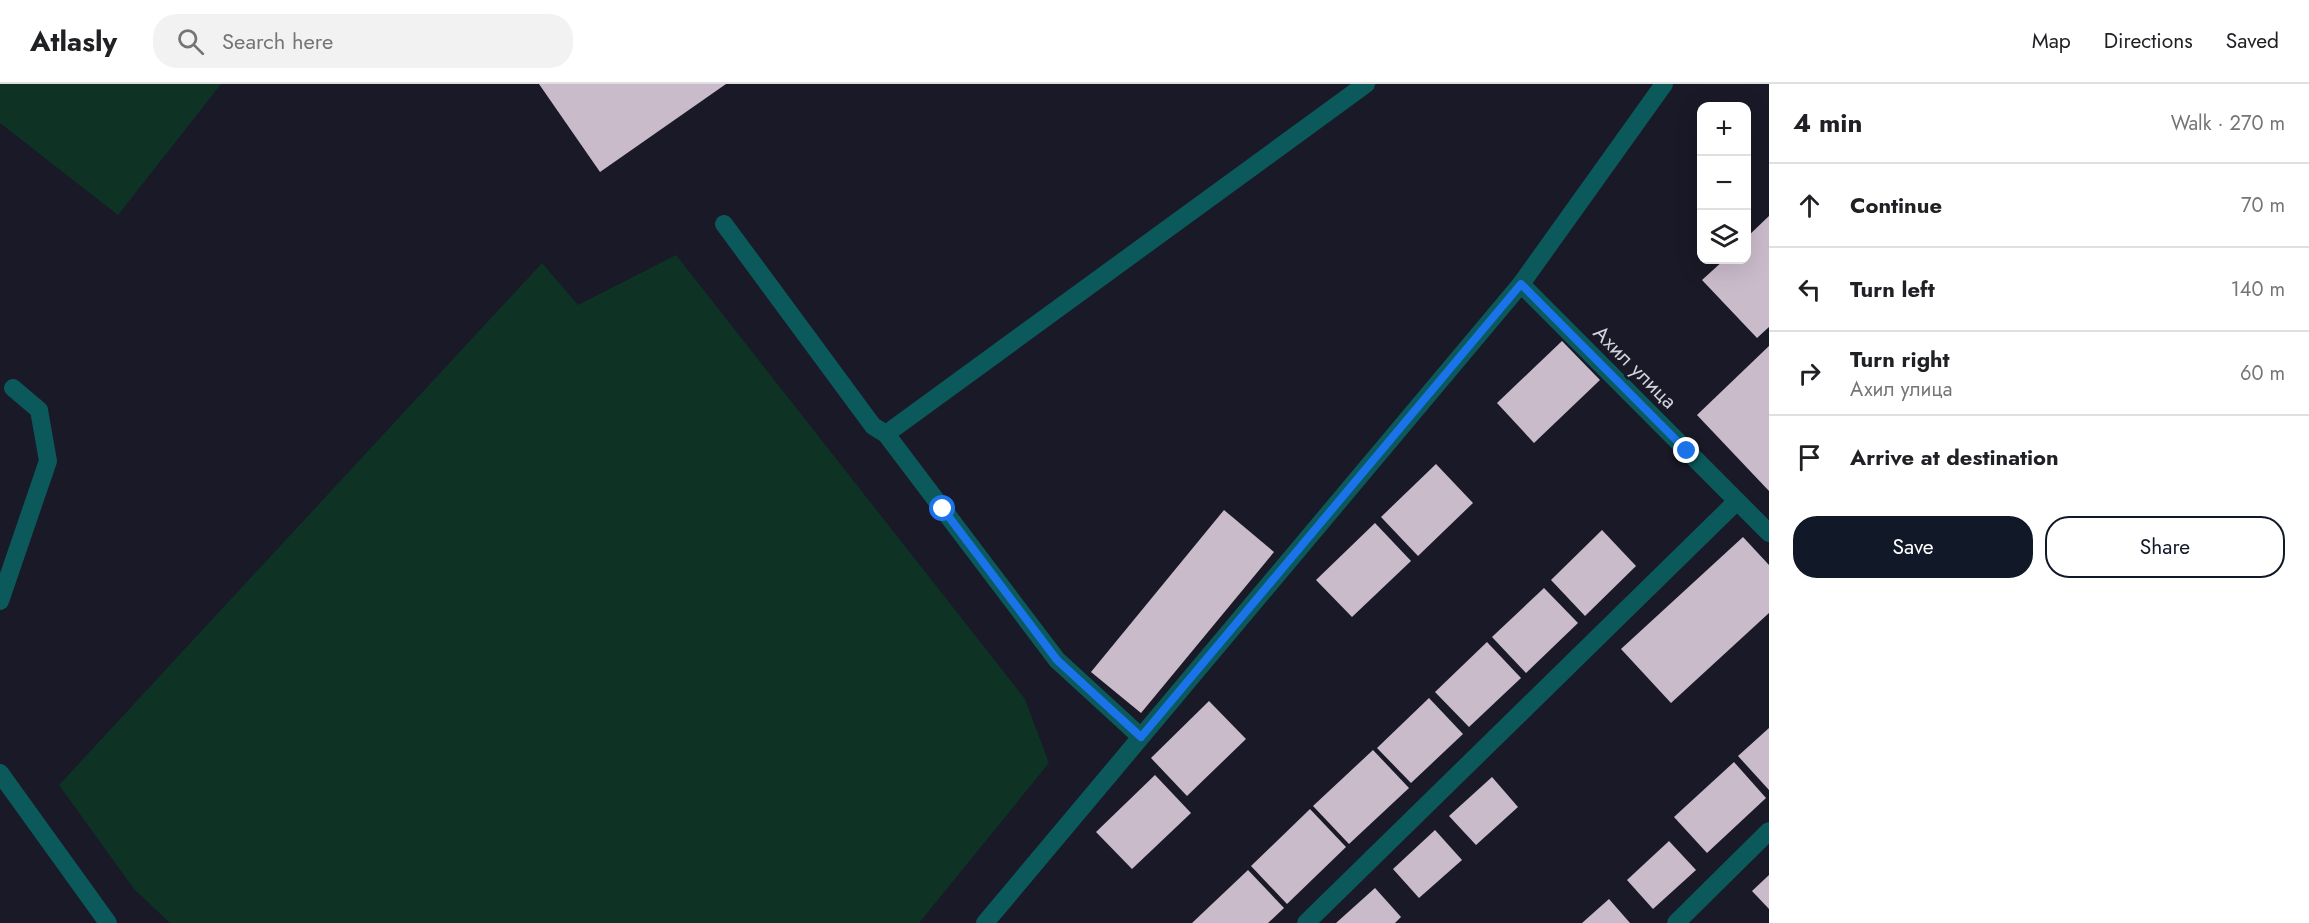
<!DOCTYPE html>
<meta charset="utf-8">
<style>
:root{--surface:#fff;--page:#f2f2f2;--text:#202124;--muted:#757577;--line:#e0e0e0;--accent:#111827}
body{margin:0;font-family:Jost,sans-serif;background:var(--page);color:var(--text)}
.controls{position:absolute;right:18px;top:18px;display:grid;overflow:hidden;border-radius:12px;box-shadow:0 6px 24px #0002}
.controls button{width:54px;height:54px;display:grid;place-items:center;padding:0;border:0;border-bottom:2px solid var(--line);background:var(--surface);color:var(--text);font:30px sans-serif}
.stop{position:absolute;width:18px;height:18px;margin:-14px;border:4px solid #1a73e8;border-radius:50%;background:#fff}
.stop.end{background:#1a73e8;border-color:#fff;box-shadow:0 2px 6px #0008}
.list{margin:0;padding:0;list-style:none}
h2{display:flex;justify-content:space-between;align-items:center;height:78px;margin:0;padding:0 24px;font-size:26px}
h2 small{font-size:20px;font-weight:400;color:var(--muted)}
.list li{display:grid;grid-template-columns:39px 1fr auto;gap:18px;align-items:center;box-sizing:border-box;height:84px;padding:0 24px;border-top:2px solid var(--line)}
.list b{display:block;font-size:22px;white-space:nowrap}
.list p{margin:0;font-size:20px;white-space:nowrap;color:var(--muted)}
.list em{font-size:20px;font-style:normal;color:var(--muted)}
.actions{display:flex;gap:12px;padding:18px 24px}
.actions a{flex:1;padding:14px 0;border:2px solid var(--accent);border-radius:24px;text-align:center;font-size:21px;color:var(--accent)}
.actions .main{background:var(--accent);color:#fff}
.icon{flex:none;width:33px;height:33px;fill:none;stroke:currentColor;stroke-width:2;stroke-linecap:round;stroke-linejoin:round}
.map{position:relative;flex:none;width:1769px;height:839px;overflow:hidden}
header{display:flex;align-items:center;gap:36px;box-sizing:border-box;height:84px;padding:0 30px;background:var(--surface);border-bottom:2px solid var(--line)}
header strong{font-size:28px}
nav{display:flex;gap:33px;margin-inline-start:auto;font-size:21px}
.search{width:420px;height:54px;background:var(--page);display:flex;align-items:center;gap:15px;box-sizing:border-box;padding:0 21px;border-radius:24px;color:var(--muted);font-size:22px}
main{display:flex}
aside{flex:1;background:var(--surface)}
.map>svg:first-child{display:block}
.green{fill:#0e3325}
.building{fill:#cabbca}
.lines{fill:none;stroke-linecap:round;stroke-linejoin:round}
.minor{stroke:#0b595b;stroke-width:18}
.route{stroke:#1a73e8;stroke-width:8}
.labels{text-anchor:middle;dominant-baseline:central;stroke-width:6;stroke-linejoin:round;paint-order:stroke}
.street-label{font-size:21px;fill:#d2d3dc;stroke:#191927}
</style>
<header>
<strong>Atlasly</strong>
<div class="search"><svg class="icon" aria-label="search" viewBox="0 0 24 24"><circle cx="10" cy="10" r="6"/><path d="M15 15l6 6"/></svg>Search here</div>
<nav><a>Map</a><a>Directions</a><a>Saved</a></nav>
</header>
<main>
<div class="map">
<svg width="1769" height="839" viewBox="0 0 1769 839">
<rect width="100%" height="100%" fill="#191927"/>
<!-- green -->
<g class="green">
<polygon points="0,0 221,0 118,131 0,39"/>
<polygon points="676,171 1025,615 1049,679 919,839 170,839 134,805 59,701 542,179 578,221"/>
</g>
<!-- building -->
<g class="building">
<polygon points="539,0 726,0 600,88"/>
<polygon points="1769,132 1769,243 1757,254 1702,196 1724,176 1746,176 1746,154"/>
<polygon points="1562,257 1600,296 1534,359 1497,319"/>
<polygon points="1769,262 1769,407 1697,331"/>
<polygon points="1436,380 1473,419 1418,472 1381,433"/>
<polygon points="1224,426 1274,468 1141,629 1091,588"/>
<polygon points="1375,439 1411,477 1352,533 1316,496"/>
<polygon points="1602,446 1636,482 1585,532 1551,496"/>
<polygon points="1743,453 1769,481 1769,529 1671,619 1621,565"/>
<polygon points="1544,504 1578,539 1526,589 1492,553"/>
<polygon points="1487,558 1521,594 1469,643 1435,608"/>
<polygon points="1429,614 1463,650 1411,699 1377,664"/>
<polygon points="1209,617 1246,655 1187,712 1151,674"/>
<polygon points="1769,644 1769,706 1738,672"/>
<polygon points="1373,666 1409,704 1349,760 1313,722"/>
<polygon points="1734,678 1766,714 1707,769 1674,733"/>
<polygon points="1155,691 1191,729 1132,785 1096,748"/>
<polygon points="1492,693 1518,723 1476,761 1449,732"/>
<polygon points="1310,725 1346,763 1287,820 1251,782"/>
<polygon points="1435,746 1462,776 1419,814 1393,785"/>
<polygon points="1669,757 1696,786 1653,825 1627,796"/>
<polygon points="1248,786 1284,824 1268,839 1192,839"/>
<polygon points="1769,791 1769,825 1752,807"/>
<polygon points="1375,804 1401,833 1395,839 1336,839"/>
<polygon points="1609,815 1630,839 1582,839"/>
</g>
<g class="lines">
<!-- minor -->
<g class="minor">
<polyline points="724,140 873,342 886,350 1057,576 1141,653"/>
<polyline points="1521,200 1769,449"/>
<polyline points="886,350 1366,0"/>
<polyline points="0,517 48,377 39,326 13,304"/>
<polyline points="0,689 108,839"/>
<polyline points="985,839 1521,200 1664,0"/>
<polyline points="1306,839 1737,417"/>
<polyline points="1676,839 1769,747"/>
</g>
</g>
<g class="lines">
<!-- route -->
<polyline class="route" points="943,425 1057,576 1141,653 1521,200 1687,367"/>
</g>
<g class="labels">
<!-- street labels -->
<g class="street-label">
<text transform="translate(1635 283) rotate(45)">Ахил улица</text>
</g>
</g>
</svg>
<div class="controls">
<button>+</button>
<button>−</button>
<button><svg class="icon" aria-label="layers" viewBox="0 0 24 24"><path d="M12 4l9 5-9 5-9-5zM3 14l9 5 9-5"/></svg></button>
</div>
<div class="stop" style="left:943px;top:425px"></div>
<div class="stop end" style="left:1687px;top:367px"></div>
</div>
<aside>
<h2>4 min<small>Walk · 270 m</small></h2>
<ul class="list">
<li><svg class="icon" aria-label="ahead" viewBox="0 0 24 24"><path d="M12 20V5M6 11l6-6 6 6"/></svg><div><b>Continue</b></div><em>70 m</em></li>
<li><svg class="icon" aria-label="left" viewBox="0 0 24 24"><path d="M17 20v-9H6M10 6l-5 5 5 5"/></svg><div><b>Turn left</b></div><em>140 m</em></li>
<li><svg class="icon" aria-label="right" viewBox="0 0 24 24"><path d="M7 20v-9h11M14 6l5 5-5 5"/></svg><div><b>Turn right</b><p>Ахил улица</p></div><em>60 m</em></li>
<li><svg class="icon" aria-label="arrive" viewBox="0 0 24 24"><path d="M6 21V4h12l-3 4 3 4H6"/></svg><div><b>Arrive at destination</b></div></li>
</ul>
<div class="actions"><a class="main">Save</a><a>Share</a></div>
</aside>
</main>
